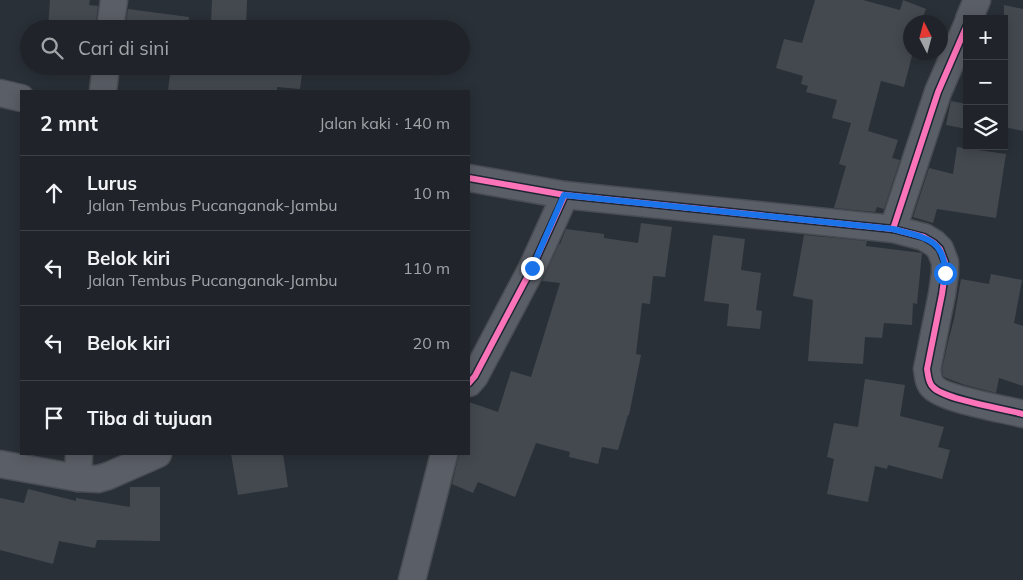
<!DOCTYPE html>
<html lang="id">
<meta charset="utf-8">
<style>
:root{--surface:#20242a;--page:#282c32;--text:#f1f3f6;--muted:#a2a4a8;--line:#3d4147}
body{margin:0;font-family:Mulish,sans-serif;background:var(--page);color:var(--text)}
.controls{position:absolute;right:15px;top:15px;display:grid;overflow:hidden;border-radius:0px;box-shadow:0 2px 12px #0003}
.controls button{width:45px;height:45px;display:grid;place-items:center;padding:0;border:0;border-bottom:1px solid var(--line);background:var(--surface);color:var(--text);font:25px sans-serif}
.compass{position:absolute;left:903px;top:15px;width:45px;height:45px;border-radius:50%;background:var(--surface);box-shadow:0 2px 12px #0003;rotate:354deg}
.stop{position:absolute;width:15px;height:15px;margin:-11px;border:4px solid #1a73e8;border-radius:50%;background:#fff}
.stop.end{background:#1a73e8;border-color:#fff;box-shadow:0 1px 5px #0008}
.list{margin:0;padding:0;list-style:none}
h2{display:flex;justify-content:space-between;align-items:center;height:65px;margin:0;padding:0 20px;font-size:21px}
h2 small{font-size:16px;font-weight:400;color:var(--muted)}
.list li{display:grid;grid-template-columns:32px 1fr auto;gap:15px;align-items:center;box-sizing:border-box;height:75px;padding:0 20px;border-top:1px solid var(--line)}
.list b{display:block;font-size:19px;white-space:nowrap}
.list p{margin:0;font-size:16px;white-space:nowrap;color:var(--muted)}
.list em{font-size:16px;font-style:normal;color:var(--muted)}
.icon{flex:none;width:28px;height:28px;fill:none;stroke:currentColor;stroke-width:2;stroke-linecap:round;stroke-linejoin:round}
.map{position:relative;flex:none;width:1023px;height:580px;overflow:hidden}
.search{position:absolute;background:var(--surface);box-shadow:0 2px 12px #0003;left:20px;top:20px;width:450px;height:55px;display:flex;align-items:center;gap:12px;box-sizing:border-box;padding:0 18px;border-radius:28px;color:var(--muted);font-size:19px}
.panel{position:absolute;background:var(--surface);box-shadow:0 2px 12px #0003;left:20px;top:90px;width:450px;height:365px;border-radius:0px}
.map>svg:first-child{display:block}
.building{fill:#444950}
.lines{fill:none;stroke-linecap:round;stroke-linejoin:round}
.minor-casing{stroke:#484c53;stroke-width:29}
.minor{stroke:#5a5e66;stroke-width:26}
.cycleway-casing{stroke:#1d2633;stroke-width:9}
.cycleway{stroke:#fb73b8;stroke-width:6}
.route{stroke:#1a73e8;stroke-width:6}
</style>
<div class="map">
<svg width="1023" height="580" viewBox="0 0 1023 580">
<rect width="100%" height="100%" fill="#2a3038"/>
<!-- building -->
<g class="building">
<polygon points="50,0 90,0 89,5 98,6 95,29 48,29"/>
<polygon points="212,0 247,0 246,26 211,24"/>
<polygon points="815,0 863,0 900,10 903,0 926,9 921,22 910,22 910,52 913,52 904,87 881,81 868,131 898,140 892,158 900,160 884,209 877,207 875,212 834,208 846,166 839,164 851,123 832,118 837,100 806,92 808,86 801,84 803,76 776,68 784,39 802,43"/>
<polygon points="1004,5 1023,9 1023,131 1004,127"/>
<polygon points="128,9 189,17 188,29 125,29"/>
<polygon points="171,66 303,66 300,89 277,87 277,91 168,91"/>
<polygon points="951,101 967,104 967,129 946,125"/>
<polygon points="957,147 1006,154 996,218 937,209 933,223 913,217 929,168 953,174"/>
<polygon points="641,223 672,227 665,277 653,276 650,304 642,303 636,354 641,355 629,415 628,415 618,450 602,447 598,464 569,457 570,452 536,443 515,497 478,482 473,493 452,484 459,454 469,454 469,402 498,412 511,371 531,377 560,283 542,281 559,244 560,244 566,229 604,234 604,238 638,243"/>
<polygon points="713,235 745,239 741,270 761,273 756,310 762,311 760,329 727,326 729,304 704,301"/>
<polygon points="804,235 867,241 866,246 922,253 917,304 913,303 912,325 884,323 882,338 865,337 863,364 808,361 813,300 793,296"/>
<polygon points="991,274 1022,280 1014,323 1023,326 1023,386 999,378 996,393 965,385 946,378 943,376 942,369 948,342 954,319 961,279 989,284"/>
<polygon points="865,379 905,385 900,416 944,427 938,447 950,450 942,479 888,465 887,469 875,466 868,502 827,494 834,459 827,457 834,423 858,427"/>
<polygon points="231,454 283,454 288,487 238,495"/>
<polygon points="130,487 160,487 160,541 97,540 95,548 59,541 53,564 0,550 0,498 24,503 28,489 76,501 76,498 130,507"/>
</g>
<g class="lines">
<!-- minor casing -->
<g class="minor-casing">
<g id="minor">
<polyline points="969,19 977,0"/>
<polyline points="110,29 114,0"/>
<polyline points="103,91 106,66"/>
<polyline points="0,93 21,98"/>
<path d="M 469,178 L 565,195 L 893,229 L 924,237 L 934,243 L 940,249 L 945,262 L 945,273 L 942,294 L 927,369 C 928,374 928,383 933,387 C 943,399 1004,409 1023,414"/>
<polyline points="893,229 938,92 967,25"/>
<polyline points="469,383 475,376 532,268 565,195"/>
<polyline points="0,464 78,478 98,479 108,476 158,454"/>
<polyline points="78,478 79,454"/>
<polyline points="412,580 444,454"/>
</g>
</g>
<!-- minor -->
<use href="#minor" class="minor"/>
<!-- cycleway casing -->
<g class="cycleway-casing">
<g id="cycleway">
<path d="M 469,178 L 565,195 L 893,229 L 924,237 L 934,243 L 940,249 L 945,262 L 945,273 L 942,294 L 927,369 C 928,374 928,383 933,387 C 943,399 1004,409 1023,414"/>
<polyline points="893,229 938,92 967,25"/>
<polyline points="469,383 475,376 532,268 565,195"/>
</g>
</g>
<!-- cycleway -->
<use href="#cycleway" class="cycleway"/>
</g>
<g class="lines">
<!-- route -->
<path class="route" d="M 532,268 L 564,195 L 893,229 C 921,237 945,237 945,273"/>
</g>
</svg>
<div class="controls">
<button>+</button>
<button>−</button>
<button><svg class="icon" aria-label="layers" viewBox="0 0 24 24"><path d="M12 4l9 5-9 5-9-5zM3 14l9 5 9-5"/></svg></button>
</div>
<svg class="compass" viewBox="-18 -18 36 36"><path d="M0-13l5 13h-10z" fill="#e53935"/><path d="M0 13l5-13h-10z" fill="#a2a4a8"/></svg>
<div class="stop" style="left:945px;top:273px"></div>
<div class="stop end" style="left:532px;top:268px"></div>
<div class="search"><svg class="icon" aria-label="search" viewBox="0 0 24 24"><circle cx="10" cy="10" r="6"/><path d="M15 15l6 6"/></svg>Cari di sini</div>
<section class="panel">
<h2>2 mnt<small>Jalan kaki · 140 m</small></h2>
<ul class="list">
<li><svg class="icon" aria-label="ahead" viewBox="0 0 24 24"><path d="M12 20V5M6 11l6-6 6 6"/></svg><div><b>Lurus</b><p>Jalan Tembus Pucanganak-Jambu</p></div><em>10 m</em></li>
<li><svg class="icon" aria-label="left" viewBox="0 0 24 24"><path d="M17 20v-9H6M10 6l-5 5 5 5"/></svg><div><b>Belok kiri</b><p>Jalan Tembus Pucanganak-Jambu</p></div><em>110 m</em></li>
<li><svg class="icon" aria-label="left" viewBox="0 0 24 24"><path d="M17 20v-9H6M10 6l-5 5 5 5"/></svg><div><b>Belok kiri</b></div><em>20 m</em></li>
<li><svg class="icon" aria-label="arrive" viewBox="0 0 24 24"><path d="M6 21V4h12l-3 4 3 4H6"/></svg><div><b>Tiba di tujuan</b></div></li>
</ul>
</section>
</div>
